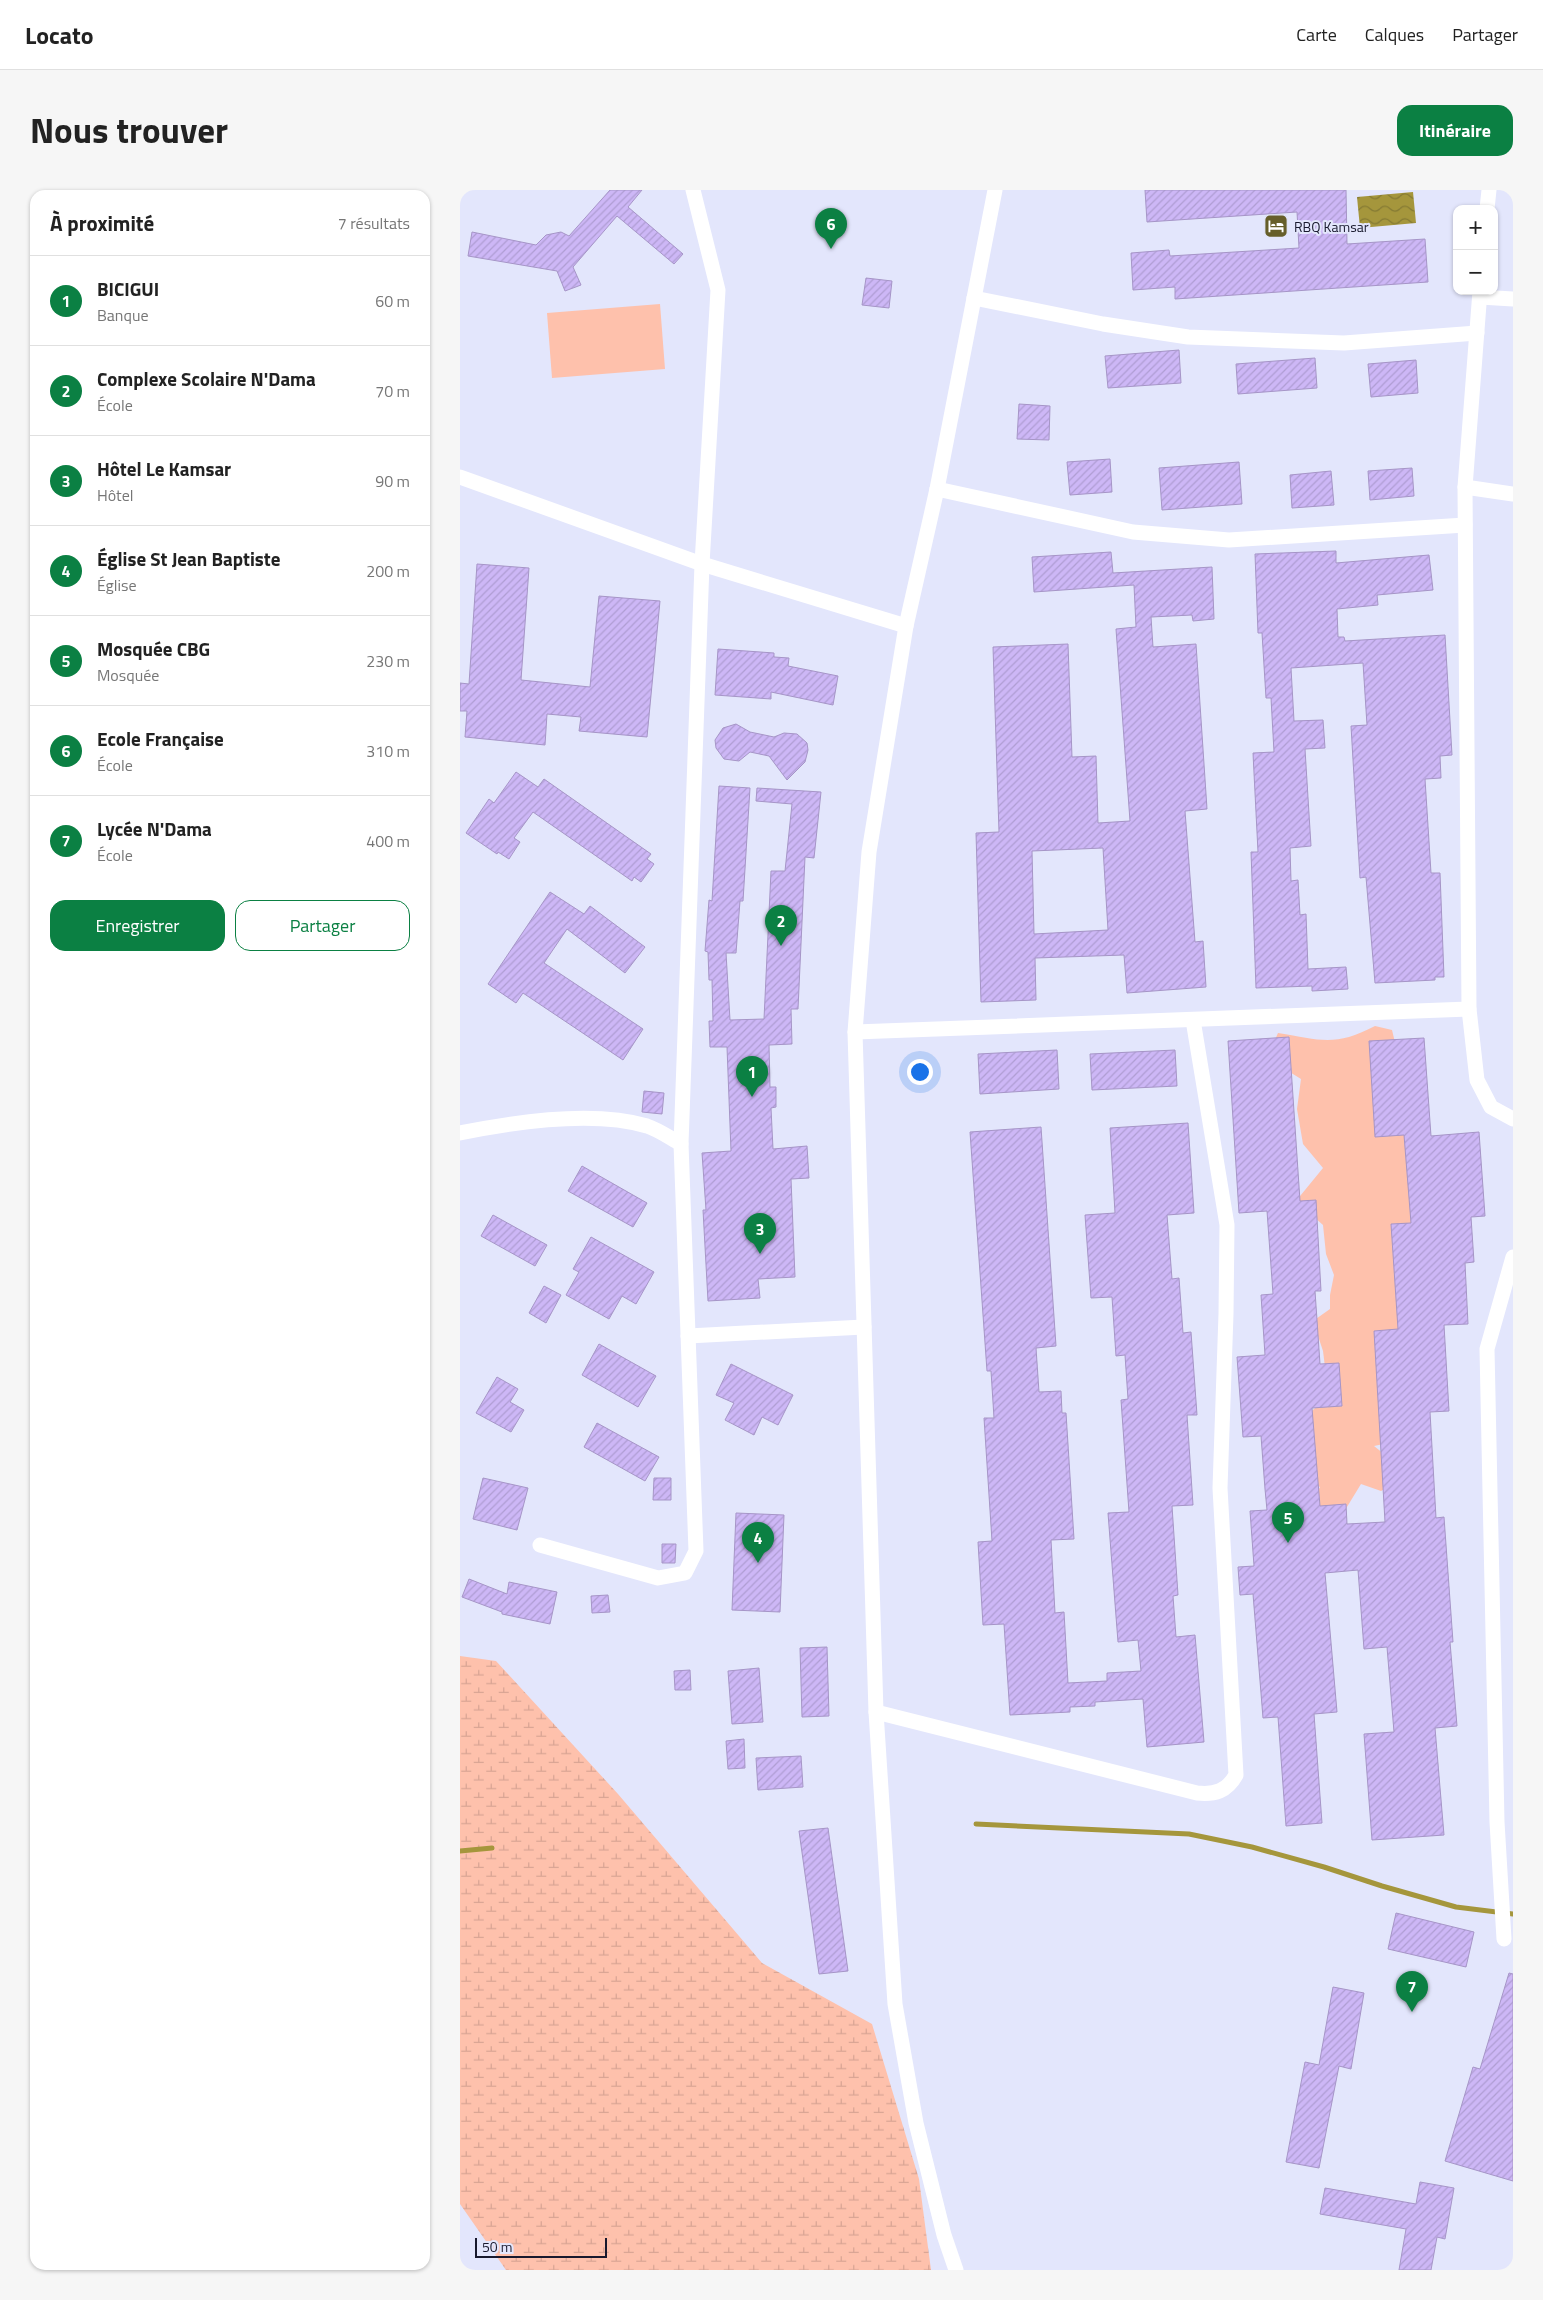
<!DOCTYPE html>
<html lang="fr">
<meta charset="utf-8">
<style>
:root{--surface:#fff;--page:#f6f6f6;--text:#222;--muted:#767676;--line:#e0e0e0;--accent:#0b8043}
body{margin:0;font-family:"Titillium Web",sans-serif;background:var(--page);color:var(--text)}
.controls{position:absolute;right:15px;top:15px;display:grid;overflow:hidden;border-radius:10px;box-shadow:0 1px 4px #0004}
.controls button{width:45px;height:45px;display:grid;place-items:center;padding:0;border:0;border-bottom:1px solid var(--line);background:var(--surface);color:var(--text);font:25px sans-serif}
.scale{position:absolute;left:15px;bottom:12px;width:132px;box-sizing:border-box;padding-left:5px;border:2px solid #18192d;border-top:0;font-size:14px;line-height:18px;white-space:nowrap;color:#18192d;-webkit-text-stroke:4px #e3e6fc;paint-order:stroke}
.you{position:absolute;left:459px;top:881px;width:18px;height:18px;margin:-12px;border:4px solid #fff;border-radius:50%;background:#1a73e8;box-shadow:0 0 0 8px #1a73e833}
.badge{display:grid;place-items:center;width:32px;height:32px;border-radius:50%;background:var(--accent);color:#fff;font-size:16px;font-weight:700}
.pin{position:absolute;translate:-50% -41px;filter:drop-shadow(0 1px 2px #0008)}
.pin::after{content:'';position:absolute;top:26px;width:18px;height:15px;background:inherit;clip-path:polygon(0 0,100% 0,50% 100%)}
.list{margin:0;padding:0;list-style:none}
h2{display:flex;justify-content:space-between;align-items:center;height:65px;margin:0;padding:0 20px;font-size:21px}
h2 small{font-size:16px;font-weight:400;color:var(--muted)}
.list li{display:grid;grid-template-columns:32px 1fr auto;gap:15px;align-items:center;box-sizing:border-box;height:90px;padding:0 20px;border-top:1px solid var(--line)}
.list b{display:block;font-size:19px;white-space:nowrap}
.list p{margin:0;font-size:16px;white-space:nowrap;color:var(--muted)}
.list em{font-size:16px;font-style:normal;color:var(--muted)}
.actions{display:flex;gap:10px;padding:15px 20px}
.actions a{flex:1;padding:11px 0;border:1px solid var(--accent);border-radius:15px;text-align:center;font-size:18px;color:var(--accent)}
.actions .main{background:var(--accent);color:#fff}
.map{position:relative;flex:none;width:1053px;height:2080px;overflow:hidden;border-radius:15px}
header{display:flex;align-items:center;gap:30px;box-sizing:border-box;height:70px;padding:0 25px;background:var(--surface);border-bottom:1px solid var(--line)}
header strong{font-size:24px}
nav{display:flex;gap:28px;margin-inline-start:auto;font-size:18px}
.intro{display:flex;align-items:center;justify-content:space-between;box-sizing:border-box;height:120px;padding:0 30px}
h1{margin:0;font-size:35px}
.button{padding:12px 22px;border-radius:15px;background:var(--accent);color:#fff;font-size:18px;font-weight:700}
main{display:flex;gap:30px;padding:0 30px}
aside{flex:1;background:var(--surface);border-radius:15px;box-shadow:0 1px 4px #0004}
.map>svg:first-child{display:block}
.grass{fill:#fec1ac}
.wetland{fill:url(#wetland-marsh)}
.water{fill:url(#water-waves)}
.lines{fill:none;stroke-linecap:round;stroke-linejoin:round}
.stream{stroke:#a5963c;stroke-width:5}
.building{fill:url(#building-hatch);stroke:#a695c7;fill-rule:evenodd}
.minor{stroke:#fff;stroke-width:15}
.labels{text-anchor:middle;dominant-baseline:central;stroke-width:4;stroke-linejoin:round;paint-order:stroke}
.poi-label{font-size:14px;fill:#18192d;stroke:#e3e6fc;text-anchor:start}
</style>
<header>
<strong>Locato</strong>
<nav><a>Carte</a><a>Calques</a><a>Partager</a></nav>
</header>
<div class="intro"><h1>Nous trouver</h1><a class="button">Itinéraire</a></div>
<main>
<aside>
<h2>À proximité<small>7 résultats</small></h2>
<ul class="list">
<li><span class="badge">1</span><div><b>BICIGUI</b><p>Banque</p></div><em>60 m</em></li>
<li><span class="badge">2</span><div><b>Complexe Scolaire N'Dama</b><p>École</p></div><em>70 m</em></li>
<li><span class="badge">3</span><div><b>Hôtel Le Kamsar</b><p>Hôtel</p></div><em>90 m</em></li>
<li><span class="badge">4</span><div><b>Église St Jean Baptiste</b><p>Église</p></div><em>200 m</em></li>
<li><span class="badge">5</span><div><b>Mosquée CBG</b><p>Mosquée</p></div><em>230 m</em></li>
<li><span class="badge">6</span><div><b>Ecole Française</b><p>École</p></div><em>310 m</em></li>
<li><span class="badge">7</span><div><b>Lycée N'Dama</b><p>École</p></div><em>400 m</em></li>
</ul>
<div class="actions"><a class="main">Enregistrer</a><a>Partager</a></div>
</aside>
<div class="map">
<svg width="1053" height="2080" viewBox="0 0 1053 2080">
<defs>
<pattern id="wetland-marsh" width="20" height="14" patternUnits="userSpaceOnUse" patternTransform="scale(1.25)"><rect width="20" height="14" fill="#fec1ac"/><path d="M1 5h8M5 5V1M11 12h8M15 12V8" fill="none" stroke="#d9a594"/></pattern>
<pattern id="water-waves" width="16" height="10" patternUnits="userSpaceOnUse" patternTransform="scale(1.25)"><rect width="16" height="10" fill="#a5963c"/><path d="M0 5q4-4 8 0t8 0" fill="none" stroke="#857a33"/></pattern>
<pattern id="building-hatch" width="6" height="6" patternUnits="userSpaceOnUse" patternTransform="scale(1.25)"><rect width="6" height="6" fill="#cdb7f6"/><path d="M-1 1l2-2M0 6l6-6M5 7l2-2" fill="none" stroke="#af9dd3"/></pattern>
</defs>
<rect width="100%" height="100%" fill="#e3e6fc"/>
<!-- grass -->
<g class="grass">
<polygon points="200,114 205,179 92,188 87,123"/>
<path d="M 915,836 L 932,840 L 948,906 L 967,961 L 938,1251 L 914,1256 L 934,1272 L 941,1290 L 921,1301 L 901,1294 L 879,1330 L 850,1316 L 860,1297 L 839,1284 C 841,1249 834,1227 869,1209 L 863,1161 L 853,1131 L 870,1119 L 870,1105 L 874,1085 L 866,1064 L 863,1035 L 836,1011 L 863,978 L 843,954 L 837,919 L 841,889 L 807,868 L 818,843 C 861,850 875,857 915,836 Z"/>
</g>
<!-- wetland -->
<polygon class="wetland" points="0,1466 36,1471 158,1604 302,1773 412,1834 459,1989 471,2080 46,2080 0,2014"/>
<!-- water -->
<polygon class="water" points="953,2 956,33 900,38 897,7"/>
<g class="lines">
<!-- stream -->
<g class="stream">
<polyline points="516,1634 729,1644 792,1657 864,1677 922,1696 996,1717 1053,1724"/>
<polyline points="0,1661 32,1658"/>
</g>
</g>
<!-- building -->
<g class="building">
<polygon points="150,0 182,0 168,17 223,64 214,74 157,26 113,77 121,95 105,101 97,81 8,66 12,42 76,55 86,45 101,42 109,46"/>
<polygon points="685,0 886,0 887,54 965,49 968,92 715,109 715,97 673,100 671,63 709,60 710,66 839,58 837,22 687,32"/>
<polygon points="406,88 432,91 429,118 402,115"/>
<polygon points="719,160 721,193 648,198 645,166"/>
<polygon points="855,168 857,198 778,204 776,174"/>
<polygon points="956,170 958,203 911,207 908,174"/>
<polygon points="559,214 590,216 589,250 557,249"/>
<polygon points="650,269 652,302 610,305 607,272"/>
<polygon points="779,272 782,314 702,320 699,278"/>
<polygon points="952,278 954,306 910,310 908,281"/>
<polygon points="871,281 874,315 832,318 830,285"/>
<polygon points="876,361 876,373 969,365 973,400 917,405 918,415 877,419 878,447 884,447 885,451 985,445 992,565 980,566 981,588 965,589 971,683 980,683 984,787 975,787 975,790 915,793 906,687 900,688 891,536 907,535 903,473 831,478 834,531 863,530 865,558 845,559 851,656 830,658 831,691 838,690 840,725 846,724 848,779 886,777 888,799 852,801 852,796 796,798 791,662 798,662 793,563 814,562 811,508 806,508 802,443 798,443 795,364"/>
<path d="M 651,362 L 653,383 L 752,377 L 754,429 L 733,431 L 732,425 L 691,427 L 693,457 L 736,454 L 747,619 L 725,621 L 735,752 L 743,751 L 746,797 L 667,803 L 664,765 L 575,768 L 576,810 L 521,812 L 516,643 L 539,642 L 533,457 L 608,454 L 612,567 L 636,566 L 638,633 L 670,631 L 656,439 L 676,437 L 674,395 L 574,402 L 572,367 ZM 643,658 L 648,740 L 574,744 L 572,661 Z"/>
<polygon points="17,374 69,378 61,490 130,497 139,406 200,411 187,547 119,541 121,527 87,524 85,555 5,547 7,521 0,521 0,493 9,494"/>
<polygon points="258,459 314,463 314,467 329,468 328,476 378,486 373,515 311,502 311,509 255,505"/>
<polygon points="276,534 290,542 314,547 324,543 337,544 347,553 348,560 345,572 327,590 309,566 290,562 279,571 264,569 256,558 255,550 263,538"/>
<polygon points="56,582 78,597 84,589 191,664 187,669 194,674 181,692 174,687 172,691 73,622 54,648 60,652 49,669 38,662 37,664 6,643 29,609 34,613"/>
<polygon points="259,596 290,598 283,711 280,711 276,763 266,763 270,830 304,829 311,681 325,681 332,614 296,611 297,598 361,602 354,668 345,667 338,819 331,819 332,854 309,855 310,897 316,897 316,917 311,918 313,959 347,956 349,988 331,989 335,1087 298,1089 300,1108 248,1111 243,1020 246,1020 242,963 271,961 267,857 250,857 249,831 253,831 252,790 249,790 248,762 245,761 249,710 252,711"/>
<polygon points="90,702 124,724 130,716 185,757 165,783 107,739 84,773 183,839 163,870 63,803 56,813 28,794"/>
<polygon points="829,847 840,1011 856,1010 861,1101 855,1101 860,1174 879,1173 882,1216 852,1218 860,1316 886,1314 887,1334 925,1332 914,1141 938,1139 931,1034 951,1033 944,945 915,947 909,851 964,848 971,946 1019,942 1025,1026 1011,1027 1014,1072 1005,1073 1008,1134 984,1135 989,1221 970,1222 976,1328 984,1327 993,1452 990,1452 997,1536 975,1538 984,1645 912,1650 904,1544 934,1542 927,1457 904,1459 898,1380 865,1383 877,1522 854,1524 862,1633 826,1636 818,1527 803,1528 793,1404 780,1405 778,1377 794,1376 790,1321 807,1320 805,1299 801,1246 783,1247 777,1167 805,1165 801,1105 813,1104 807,1021 779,1023 768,851"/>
<polygon points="597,860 599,899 520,904 518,864"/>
<polygon points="715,860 717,896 632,900 630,864"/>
<polygon points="184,901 204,903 202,924 182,922"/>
<polygon points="728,933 734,1023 707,1025 712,1089 719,1088 723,1143 731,1142 737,1225 727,1225 733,1315 712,1316 718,1405 713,1406 716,1447 735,1445 744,1552 687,1557 683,1509 635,1512 635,1516 610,1517 610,1522 550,1525 544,1434 523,1435 518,1352 532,1351 524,1228 534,1228 531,1181 527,1181 510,942 581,937 596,1156 576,1158 579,1202 601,1201 602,1223 606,1223 614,1349 591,1350 595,1423 604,1422 608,1493 647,1491 647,1483 681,1481 678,1450 658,1452 648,1323 669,1322 661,1210 668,1209 665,1165 656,1166 652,1107 631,1108 625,1025 655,1023 650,938"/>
<polygon points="122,976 187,1013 173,1037 108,1001"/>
<polygon points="33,1025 87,1055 75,1076 21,1046"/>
<polygon points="131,1047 194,1082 176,1114 162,1106 149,1129 106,1105 119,1082 113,1079"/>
<polygon points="84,1096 101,1105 86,1133 69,1123"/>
<polygon points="139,1154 196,1186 178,1217 122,1185"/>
<polygon points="271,1174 333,1205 318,1235 302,1227 294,1245 265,1230 274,1213 256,1205"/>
<polygon points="37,1187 58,1199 50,1212 64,1220 51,1242 16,1223"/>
<polygon points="137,1233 199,1267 185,1291 124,1257"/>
<polygon points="23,1288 68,1298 57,1340 13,1329"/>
<polygon points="194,1288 211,1288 211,1310 193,1310"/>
<polygon points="276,1323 324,1325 320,1422 272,1420"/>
<polygon points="202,1354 216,1354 215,1373 202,1373"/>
<polygon points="9,1389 47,1404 49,1392 97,1402 90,1434 42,1424 42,1422 2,1407"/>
<polygon points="148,1405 150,1422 132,1423 131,1406"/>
<polygon points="367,1457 369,1526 342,1527 340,1458"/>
<polygon points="299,1478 303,1532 272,1534 268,1481"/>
<polygon points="230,1480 231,1500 215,1500 214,1481"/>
<polygon points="284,1549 285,1578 268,1579 266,1551"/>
<polygon points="341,1566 343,1597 298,1600 296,1568"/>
<polygon points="368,1638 388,1781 359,1784 339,1641"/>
<polygon points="936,1723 1014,1742 1006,1777 928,1759"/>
<polygon points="1049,1783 1053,1784 1053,1991 985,1971 1013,1877 1020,1879"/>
<polygon points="873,1797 904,1803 891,1879 879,1876 859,1978 826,1972 845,1872 859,1875"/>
<polygon points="960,1992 994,1998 985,2049 977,2047 971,2080 939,2080 946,2039 860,2024 865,1998 956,2014"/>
</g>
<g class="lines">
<!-- minor -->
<g class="minor">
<polyline points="1027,19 1029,0"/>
<polyline points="1020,101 1005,297 1009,819 1017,890 1031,917 1053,929"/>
<polyline points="1020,107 1053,109"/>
<polyline points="514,108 643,134 728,147 884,153 1017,143"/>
<polyline points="0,287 242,374 446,436"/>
<polyline points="1005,297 1053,304"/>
<polyline points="477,299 673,342 769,350 1005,335"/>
<polyline points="395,842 1009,819"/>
<path d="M 0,943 C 54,932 133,920 187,936 C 199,940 210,948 221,954"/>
<polyline points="228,1146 404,1137"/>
<polyline points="80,1355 198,1388 225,1383 236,1361 221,954 242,374 258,100 233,0"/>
<path d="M 416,1522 L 737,1603 C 755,1605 767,1601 776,1585 L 760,1298 L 766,1124 L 767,1035 L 733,830"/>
<polyline points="1044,1749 1037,1632 1027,1159 1053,1067"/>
<polyline points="496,2080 484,2045 456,1933 435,1814 416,1522 395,842 409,662 446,436 477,299 535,0"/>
</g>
</g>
<!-- icons -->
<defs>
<g id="hotel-square" transform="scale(1.25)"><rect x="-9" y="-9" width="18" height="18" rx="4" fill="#665e2a" stroke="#e3e6fc"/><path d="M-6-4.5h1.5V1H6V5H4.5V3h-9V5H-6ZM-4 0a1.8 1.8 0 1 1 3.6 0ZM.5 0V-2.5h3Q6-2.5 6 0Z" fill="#fff"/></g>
</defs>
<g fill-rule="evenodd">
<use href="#hotel-square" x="816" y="36"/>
</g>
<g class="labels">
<!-- poi labels -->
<g class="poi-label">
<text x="834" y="36">RBQ Kamsar</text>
</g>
</g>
</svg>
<div class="controls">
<button>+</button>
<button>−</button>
</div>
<div class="scale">50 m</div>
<div class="you"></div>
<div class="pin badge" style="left:292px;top:907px">1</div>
<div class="pin badge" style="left:321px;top:756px">2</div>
<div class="pin badge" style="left:300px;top:1064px">3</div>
<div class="pin badge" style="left:298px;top:1373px">4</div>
<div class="pin badge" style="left:828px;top:1353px">5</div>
<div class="pin badge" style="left:371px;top:59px">6</div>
<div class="pin badge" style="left:952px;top:1822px">7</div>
</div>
</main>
